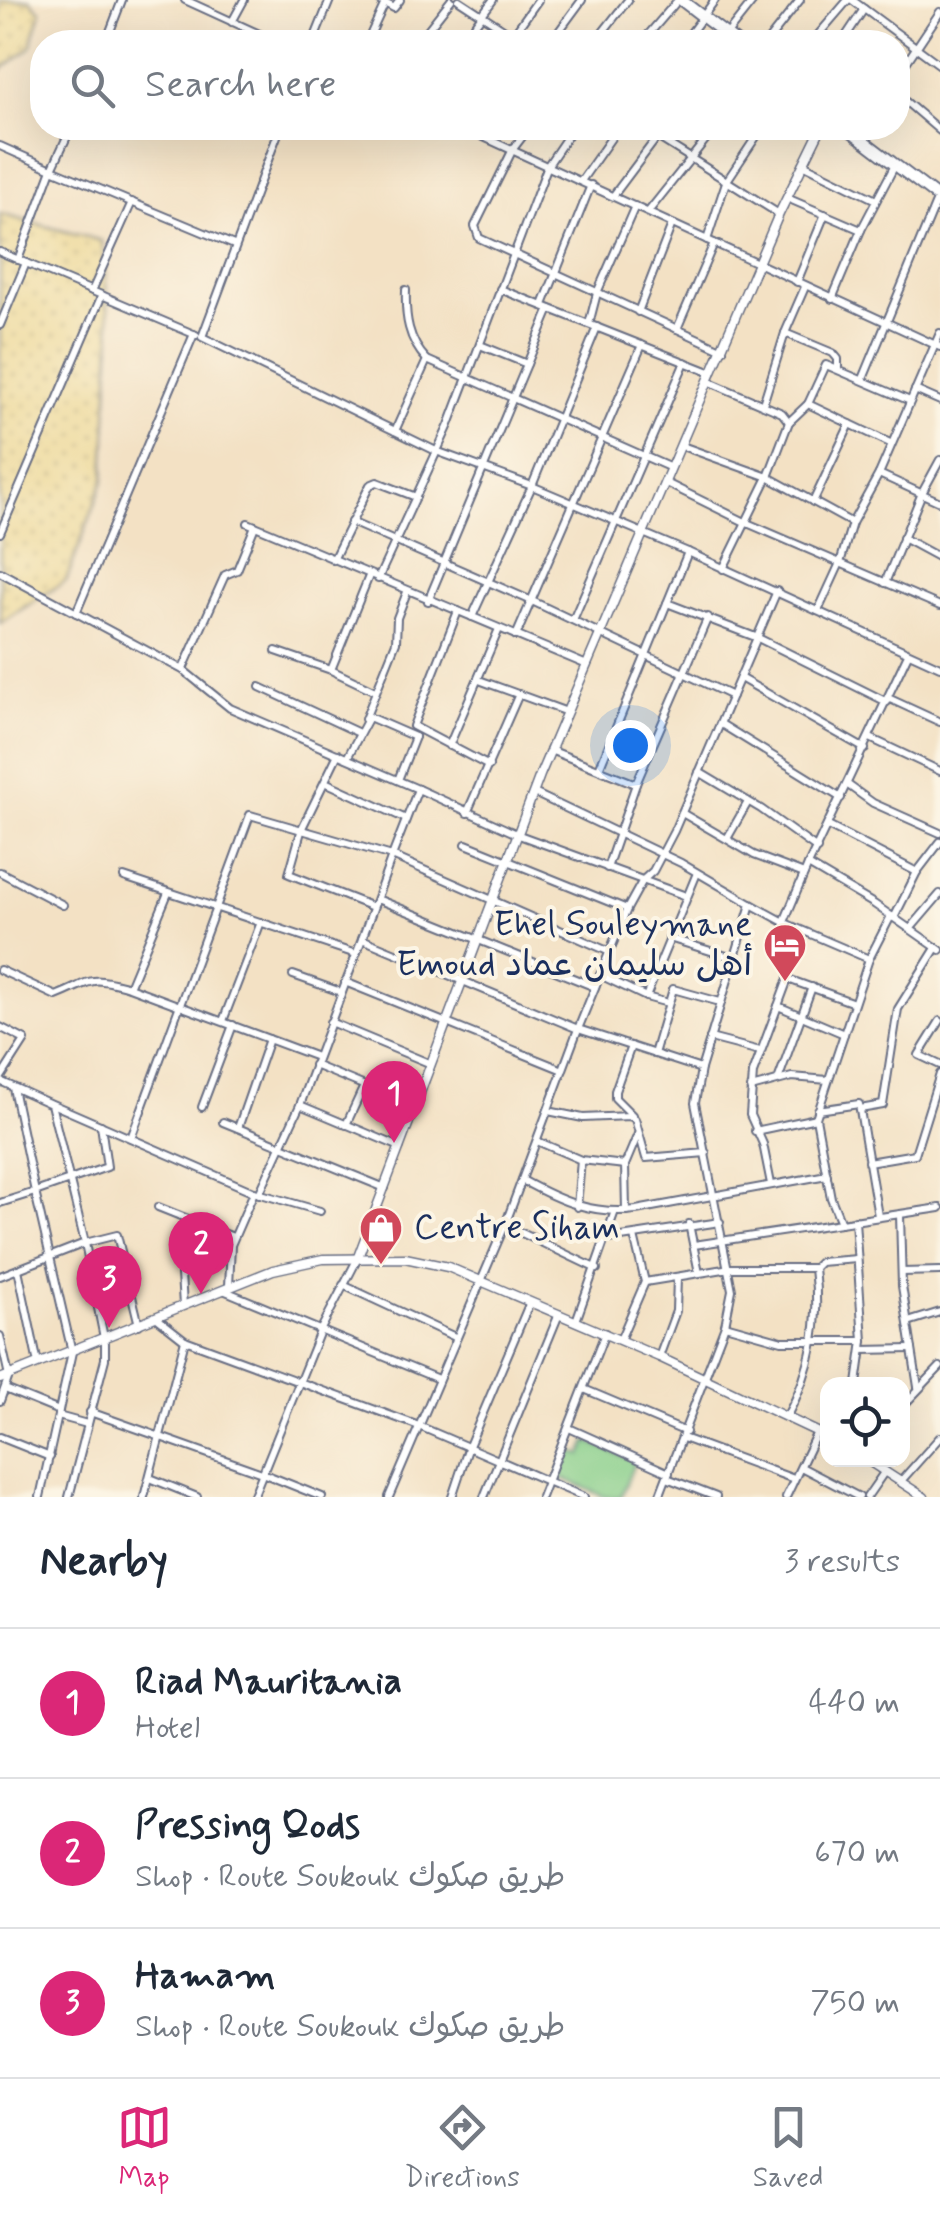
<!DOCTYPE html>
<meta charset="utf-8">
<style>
:root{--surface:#fff;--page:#f2f2f3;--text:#1f2937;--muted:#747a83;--line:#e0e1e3;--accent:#db2777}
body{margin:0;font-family:Mynerve,"Playpen Sans Arabic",sans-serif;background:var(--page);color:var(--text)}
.controls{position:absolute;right:30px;bottom:30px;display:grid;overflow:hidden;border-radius:20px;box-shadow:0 10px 40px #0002}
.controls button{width:90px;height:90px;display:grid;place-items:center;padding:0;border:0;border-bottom:2px solid var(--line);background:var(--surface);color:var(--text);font:50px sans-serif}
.you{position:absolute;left:630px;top:745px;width:35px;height:35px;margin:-25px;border:8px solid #fff;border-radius:50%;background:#1a73e8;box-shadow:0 0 0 15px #1a73e833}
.badge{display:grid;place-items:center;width:65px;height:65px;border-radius:50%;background:var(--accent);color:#fff;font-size:32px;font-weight:700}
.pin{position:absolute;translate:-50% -82px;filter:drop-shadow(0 2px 5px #0008)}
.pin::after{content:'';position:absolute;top:52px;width:35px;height:30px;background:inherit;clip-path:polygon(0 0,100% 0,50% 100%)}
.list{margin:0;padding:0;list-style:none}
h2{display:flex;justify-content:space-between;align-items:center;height:130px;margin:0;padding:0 40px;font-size:42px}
h2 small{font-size:32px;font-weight:400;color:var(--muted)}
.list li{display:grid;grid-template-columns:65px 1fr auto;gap:30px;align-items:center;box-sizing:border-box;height:150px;padding:0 40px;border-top:2px solid var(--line)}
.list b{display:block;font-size:38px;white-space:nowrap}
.list p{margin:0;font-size:32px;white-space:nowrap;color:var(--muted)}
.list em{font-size:32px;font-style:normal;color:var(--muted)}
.icon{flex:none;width:55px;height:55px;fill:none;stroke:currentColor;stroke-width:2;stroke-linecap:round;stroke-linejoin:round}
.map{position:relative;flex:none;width:940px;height:1497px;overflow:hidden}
.search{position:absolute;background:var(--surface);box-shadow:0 10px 40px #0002;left:30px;right:30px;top:30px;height:110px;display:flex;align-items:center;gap:25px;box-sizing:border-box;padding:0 35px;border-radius:40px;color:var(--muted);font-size:38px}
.sheet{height:580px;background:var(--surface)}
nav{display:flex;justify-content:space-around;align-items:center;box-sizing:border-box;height:140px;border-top:2px solid var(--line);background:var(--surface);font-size:28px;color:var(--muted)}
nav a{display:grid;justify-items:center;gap:5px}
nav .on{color:var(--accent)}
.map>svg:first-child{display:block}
.green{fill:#86ce89;stroke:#507e74;stroke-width:2.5}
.sand{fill:url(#sand-dots);stroke:#84847e;stroke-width:2.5}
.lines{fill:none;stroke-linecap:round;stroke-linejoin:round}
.minor-casing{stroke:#676d82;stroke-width:10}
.tertiary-casing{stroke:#676d82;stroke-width:11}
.primary-casing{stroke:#676d82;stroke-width:14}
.minor{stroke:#fff;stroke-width:6}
.tertiary{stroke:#fff;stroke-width:8}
.primary{stroke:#fff;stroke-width:10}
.labels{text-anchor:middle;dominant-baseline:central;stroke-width:8;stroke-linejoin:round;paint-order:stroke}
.poi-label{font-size:35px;fill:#1b2f5e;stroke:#fcf5e5;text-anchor:end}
</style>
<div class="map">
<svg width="940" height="1497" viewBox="0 0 940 1497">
<defs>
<pattern id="sand-dots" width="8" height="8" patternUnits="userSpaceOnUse" patternTransform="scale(2.5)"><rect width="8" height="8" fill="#eeda9e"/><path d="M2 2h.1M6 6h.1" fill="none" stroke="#ccbb8a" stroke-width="1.8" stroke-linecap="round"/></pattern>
</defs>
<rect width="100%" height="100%" fill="#fcf5e5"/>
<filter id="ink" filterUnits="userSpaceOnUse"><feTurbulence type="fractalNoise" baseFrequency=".01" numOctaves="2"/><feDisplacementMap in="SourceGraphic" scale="20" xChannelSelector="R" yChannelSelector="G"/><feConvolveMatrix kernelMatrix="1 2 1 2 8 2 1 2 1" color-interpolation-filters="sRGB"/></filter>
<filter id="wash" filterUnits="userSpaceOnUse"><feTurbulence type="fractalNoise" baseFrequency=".0048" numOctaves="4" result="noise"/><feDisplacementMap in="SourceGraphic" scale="40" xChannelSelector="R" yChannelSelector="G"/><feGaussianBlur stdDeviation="2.25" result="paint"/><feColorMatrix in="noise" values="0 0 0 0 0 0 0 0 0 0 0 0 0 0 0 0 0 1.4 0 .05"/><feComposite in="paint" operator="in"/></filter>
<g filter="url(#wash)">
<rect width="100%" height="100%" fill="#f3e1c4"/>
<!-- green -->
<polygon class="green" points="588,1441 635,1461 621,1497 605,1497 560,1477 571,1451 582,1455"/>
<!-- sand -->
<g class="sand">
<polygon points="0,0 30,0 41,12 30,48 0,71"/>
<polygon points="0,214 102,241 111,339 104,480 66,581 0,623"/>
</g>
</g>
<g filter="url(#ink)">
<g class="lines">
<!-- minor casing -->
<g class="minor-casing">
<g id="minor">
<polyline points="185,0 277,42"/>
<polyline points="379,0 394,8 400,0"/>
<polyline points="459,0 523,42"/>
<polyline points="852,0 940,65"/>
<polyline points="232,22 244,0"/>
<polyline points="727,34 754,0"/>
<polyline points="106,42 122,0"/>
<polyline points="313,42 330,0"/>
<polyline points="367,42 385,3"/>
<polyline points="418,42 451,0"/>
<polyline points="462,42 493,0"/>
<polyline points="508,42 538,0"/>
<polyline points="551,42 582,0"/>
<polyline points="595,42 628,0"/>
<polyline points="642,42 678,0"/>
<polyline points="684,42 715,0"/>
<polyline points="767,42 800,0"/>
<polyline points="812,42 848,0"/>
<polyline points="842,42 864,9"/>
<polyline points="898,75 940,12"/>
<polyline points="898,95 940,131"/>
<polyline points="280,128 202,337 436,451 532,486 472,617"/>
<polyline points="464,128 940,347"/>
<polyline points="529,128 513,149 475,226 479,238 723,350"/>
<polyline points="643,128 779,214"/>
<polyline points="485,137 492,128"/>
<polyline points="0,146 52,169 71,128"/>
<polyline points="803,164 876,200"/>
<polyline points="581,181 618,128"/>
<polyline points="613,196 664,128"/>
<polyline points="787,198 861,230"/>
<polyline points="648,212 715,128"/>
<polyline points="707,240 726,182 762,128"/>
<polyline points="0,252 196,335"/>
<polyline points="18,260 52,169 234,245"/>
<polyline points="797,282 825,214"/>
<polyline points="500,289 712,373"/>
<path d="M 406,290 C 405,317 408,340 427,360 L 671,468"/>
<polyline points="92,291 132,202"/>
<polyline points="832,299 861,230 895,165"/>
<polyline points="543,305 591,185"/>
<polyline points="638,312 672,224"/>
<polyline points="589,324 597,293 635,206"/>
<polyline points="0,325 26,263"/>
<polyline points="597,327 532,486 688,552 940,667"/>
<polyline points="677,329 714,243"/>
<polyline points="785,333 833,353 838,359 838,367"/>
<polyline points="480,345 527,364"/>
<polyline points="863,379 938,198"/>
<polyline points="710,382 782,413 789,422"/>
<polyline points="915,390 940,401"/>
<polyline points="763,404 785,333 805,287"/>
<polyline points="808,404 826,365 910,401"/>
<polyline points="395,431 427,360"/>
<polyline points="682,446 768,477 852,523"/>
<polyline points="879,474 940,502"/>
<polyline points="666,483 747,523 940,606"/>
<polyline points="813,502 850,424"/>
<polyline points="351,522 532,601 732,696"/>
<polyline points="248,523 587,665"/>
<polyline points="0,533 102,295"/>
<polyline points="903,538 940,558"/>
<polyline points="333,560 370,485 377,482 416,497"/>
<polyline points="723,569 768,477 789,422 808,404 890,443"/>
<polyline points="0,572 183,670 230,708 418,789"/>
<polyline points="378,579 449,425 548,165 573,128"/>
<polyline points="885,583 922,493 940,460"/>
<polyline points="428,601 550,309"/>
<polyline points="667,603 758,638 887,702"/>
<polyline points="458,611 413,726 489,766"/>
<polyline points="818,611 840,563 852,523 879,474 940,333"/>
<polyline points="76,613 194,334"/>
<polyline points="573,620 685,362"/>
<polyline points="516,636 642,345"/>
<polyline points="276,651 331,670 375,691"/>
<polyline points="908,654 808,865 874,904 940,950"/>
<polyline points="183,669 225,575 237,570 255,526"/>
<polyline points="331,670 369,576"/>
<polyline points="740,678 865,749"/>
<polyline points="479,680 567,712"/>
<polyline points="260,687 359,733"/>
<polyline points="888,698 940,722"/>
<polyline points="365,719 396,642 397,618 407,592"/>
<polyline points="721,724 841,798"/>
<polyline points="870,738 940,771"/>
<polyline points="449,746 499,629"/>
<polyline points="550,750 636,784"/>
<polyline points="338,754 302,828 289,874 373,907"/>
<polyline points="347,758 369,717 415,737"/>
<polyline points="599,769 688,552"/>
<polyline points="699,772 761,809 817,849"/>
<polyline points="398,780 415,737"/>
<polyline points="325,782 406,819"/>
<polyline points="848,785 873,803 940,833"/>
<polyline points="534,793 681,863 751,904"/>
<polyline points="467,813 519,694"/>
<polyline points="682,813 754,855 804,874"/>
<polyline points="828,826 917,872 894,918"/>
<polyline points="728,837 748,802"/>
<polyline points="466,844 627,909"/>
<polyline points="607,868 636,784 708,617"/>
<polyline points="0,872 63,905"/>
<polyline points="917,872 940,842"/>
<polyline points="124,877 356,954"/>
<polyline points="168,893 129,987 317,1057"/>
<polyline points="377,899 595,987"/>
<polyline points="785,923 869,959"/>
<polyline points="911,928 940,894"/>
<polyline points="669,938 733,958"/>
<polyline points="610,952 392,856 362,939 578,1029 701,1069 695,1103 732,1290 725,1325 659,1497"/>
<path d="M 0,970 L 56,996 C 94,981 86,975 129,987"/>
<polyline points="293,975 341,992"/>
<polyline points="600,975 646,997 668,1003"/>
<polyline points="788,979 854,1003"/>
<polyline points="345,982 563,1070"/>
<polyline points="646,997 697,873"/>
<polyline points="778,1006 844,1034"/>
<polyline points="223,1021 261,922"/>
<polyline points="940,1021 919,1055 940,1065"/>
<polyline points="330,1022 431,1064"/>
<polyline points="0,1027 25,1040 0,1079"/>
<polyline points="710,1038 760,1051"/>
<polyline points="631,1046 615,1091 615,1098 632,1115"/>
<polyline points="654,1054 673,989 720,1002"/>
<polyline points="314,1065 416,1107"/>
<polyline points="701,1069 751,904 784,922 808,865"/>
<polyline points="778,1080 812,987"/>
<polyline points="0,1081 51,1104 85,1243 105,1343 105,1359 69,1497"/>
<polyline points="751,1088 792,1077 828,1080"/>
<polyline points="52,1104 254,1192 320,1211"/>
<polyline points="300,1105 400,1147"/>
<polyline points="202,1107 233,1025"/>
<polyline points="860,1109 883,1105 898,1009 936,948"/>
<polyline points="818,1110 859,1104 878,1216"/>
<polyline points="548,1111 583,1118 630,1116 635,1119 646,1158 706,1153"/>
<polyline points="223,1122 385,1188"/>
<polyline points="346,1125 364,1086"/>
<polyline points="238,1128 269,1039"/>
<polyline points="755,1131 816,1118"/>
<polyline points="131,1138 250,815 392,856 418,789 519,835 686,896"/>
<polyline points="537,1141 581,1160 625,1165 626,1211"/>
<polyline points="868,1162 915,1154 940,1074"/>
<polyline points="625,1165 638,1134"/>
<path d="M 522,1180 C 560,1201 592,1215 636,1210 L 827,1175"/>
<polyline points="771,1184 763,1144 750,1115 753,1073 788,979 789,945 784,922"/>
<polyline points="259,1194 300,1105 362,939"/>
<polyline points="0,1203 35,1192 13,1088"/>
<polyline points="158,1207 233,1237"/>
<polyline points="577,1207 581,1160"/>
<polyline points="900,1215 902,1286 918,1387"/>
<polyline points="855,1220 863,1341 857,1384"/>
<polyline points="841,1223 831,1198 816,1118 869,959 891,916"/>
<polyline points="689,1224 699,1273"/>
<polyline points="505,1225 597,1269"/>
<polyline points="608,1239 720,1222"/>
<polyline points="694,1245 940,1208"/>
<polyline points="18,1269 38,1364"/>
<polyline points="902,1272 940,1271"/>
<polyline points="0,1276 85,1243 117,1235 139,1325"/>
<polyline points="645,1282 730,1268 814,1268 820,1262 857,1259"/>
<polyline points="343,1285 455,1337"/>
<polyline points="229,1286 231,1245 254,1192"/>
<polyline points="223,1290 438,1379"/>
<polyline points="183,1306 181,1274 185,1219"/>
<polyline points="157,1318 185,1340 419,1426 584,1497"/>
<polyline points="576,1321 615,1211"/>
<polyline points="908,1322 940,1312"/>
<polyline points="725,1325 782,1341 863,1341"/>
<polyline points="0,1336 9,1376 0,1401"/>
<polyline points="620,1340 645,1282 634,1236"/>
<polyline points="862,1350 912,1349"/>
<polyline points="659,1357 676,1311 677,1277"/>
<polyline points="5,1389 59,1411"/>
<polyline points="584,1389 686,1432"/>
<polyline points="902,1407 940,1367"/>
<polyline points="90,1412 262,1473 322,1497"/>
<polyline points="58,1416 87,1424"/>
<path d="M 787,1416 C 812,1370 821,1321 814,1268"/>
<polyline points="569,1428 669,1473"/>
<polyline points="0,1437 50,1457"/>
<polyline points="683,1438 794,1479"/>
<polyline points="801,1467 859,1497"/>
<polyline points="150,1478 197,1497"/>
<polyline points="667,1478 716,1497"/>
<polyline points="901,1481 940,1437"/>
<polyline points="40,1497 72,1352 35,1192 107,1167 101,1125"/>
<polyline points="144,1497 185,1340"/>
<polyline points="253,1497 320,1331 358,1258"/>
<polyline points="389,1497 505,1225 578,1029 627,909 643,880 653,871 674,831 777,591"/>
<polyline points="452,1497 469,1446 530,1302"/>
<polyline points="484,1497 559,1314"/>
<polyline points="541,1497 605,1333"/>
<polyline points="786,1497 817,1432"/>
<polyline points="867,1497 885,1471"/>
</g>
</g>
<!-- tertiary casing -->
<g class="tertiary-casing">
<g id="tertiary">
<polyline points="358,1257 540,775 779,214 821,128"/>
<polyline points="0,1379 273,1270 323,1259 405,1258 448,1267 659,1357 828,1437"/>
<polyline points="867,1460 924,1497"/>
</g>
</g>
<!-- primary casing -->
<g class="primary-casing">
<g id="primary">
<polyline points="681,0 736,42"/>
<polyline points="847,128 940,199"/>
</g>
</g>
<!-- minor -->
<use href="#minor" class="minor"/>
<!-- tertiary -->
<use href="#tertiary" class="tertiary"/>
<!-- primary -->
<use href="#primary" class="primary"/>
</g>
</g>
<!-- icons -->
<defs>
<g id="hotel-pin" transform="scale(2.25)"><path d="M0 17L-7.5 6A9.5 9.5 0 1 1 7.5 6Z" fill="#d1495b" stroke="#fcf5e5"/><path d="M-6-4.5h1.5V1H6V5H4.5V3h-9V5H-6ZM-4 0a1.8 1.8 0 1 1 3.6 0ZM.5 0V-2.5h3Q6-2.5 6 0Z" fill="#fff"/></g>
<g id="shop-pin" transform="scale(2.25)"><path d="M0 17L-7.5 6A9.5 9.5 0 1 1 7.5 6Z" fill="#d1495b" stroke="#fcf5e5"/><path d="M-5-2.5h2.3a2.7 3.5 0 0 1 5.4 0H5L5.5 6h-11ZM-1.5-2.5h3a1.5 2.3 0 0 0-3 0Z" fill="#fff"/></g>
</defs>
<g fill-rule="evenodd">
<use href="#hotel-pin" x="785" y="945"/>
<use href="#shop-pin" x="381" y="1228"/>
</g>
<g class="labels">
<!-- poi labels -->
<g class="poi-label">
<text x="752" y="925">Ehel Souleymane<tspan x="752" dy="40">Emoud أهل سليمان عماد</tspan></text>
<text x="414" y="1228" text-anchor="start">Centre Siham</text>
</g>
</g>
</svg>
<div class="controls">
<button><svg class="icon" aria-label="locate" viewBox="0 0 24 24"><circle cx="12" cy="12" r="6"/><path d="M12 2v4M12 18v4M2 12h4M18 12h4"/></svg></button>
</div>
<div class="you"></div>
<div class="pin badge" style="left:394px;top:1143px">1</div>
<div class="pin badge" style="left:201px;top:1294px">2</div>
<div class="pin badge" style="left:109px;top:1328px">3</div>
<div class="search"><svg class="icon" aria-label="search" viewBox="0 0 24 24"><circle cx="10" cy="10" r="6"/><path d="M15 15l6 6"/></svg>Search here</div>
</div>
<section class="sheet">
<h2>Nearby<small>3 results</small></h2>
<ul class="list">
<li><span class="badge">1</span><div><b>Riad Mauritania</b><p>Hotel</p></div><em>440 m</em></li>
<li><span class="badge">2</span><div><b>Pressing Qods</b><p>Shop · Route Soukouk طريق صكوك</p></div><em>670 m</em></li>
<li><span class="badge">3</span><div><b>Hamam</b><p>Shop · Route Soukouk طريق صكوك</p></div><em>750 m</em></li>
</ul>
</section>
<nav>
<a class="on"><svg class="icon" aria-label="map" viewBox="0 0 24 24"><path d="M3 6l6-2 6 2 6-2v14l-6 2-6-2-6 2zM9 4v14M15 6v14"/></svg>Map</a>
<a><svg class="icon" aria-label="directions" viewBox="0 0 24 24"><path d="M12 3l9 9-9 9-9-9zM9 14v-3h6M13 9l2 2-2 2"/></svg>Directions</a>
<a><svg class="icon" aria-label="saved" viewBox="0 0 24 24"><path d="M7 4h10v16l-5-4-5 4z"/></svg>Saved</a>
</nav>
